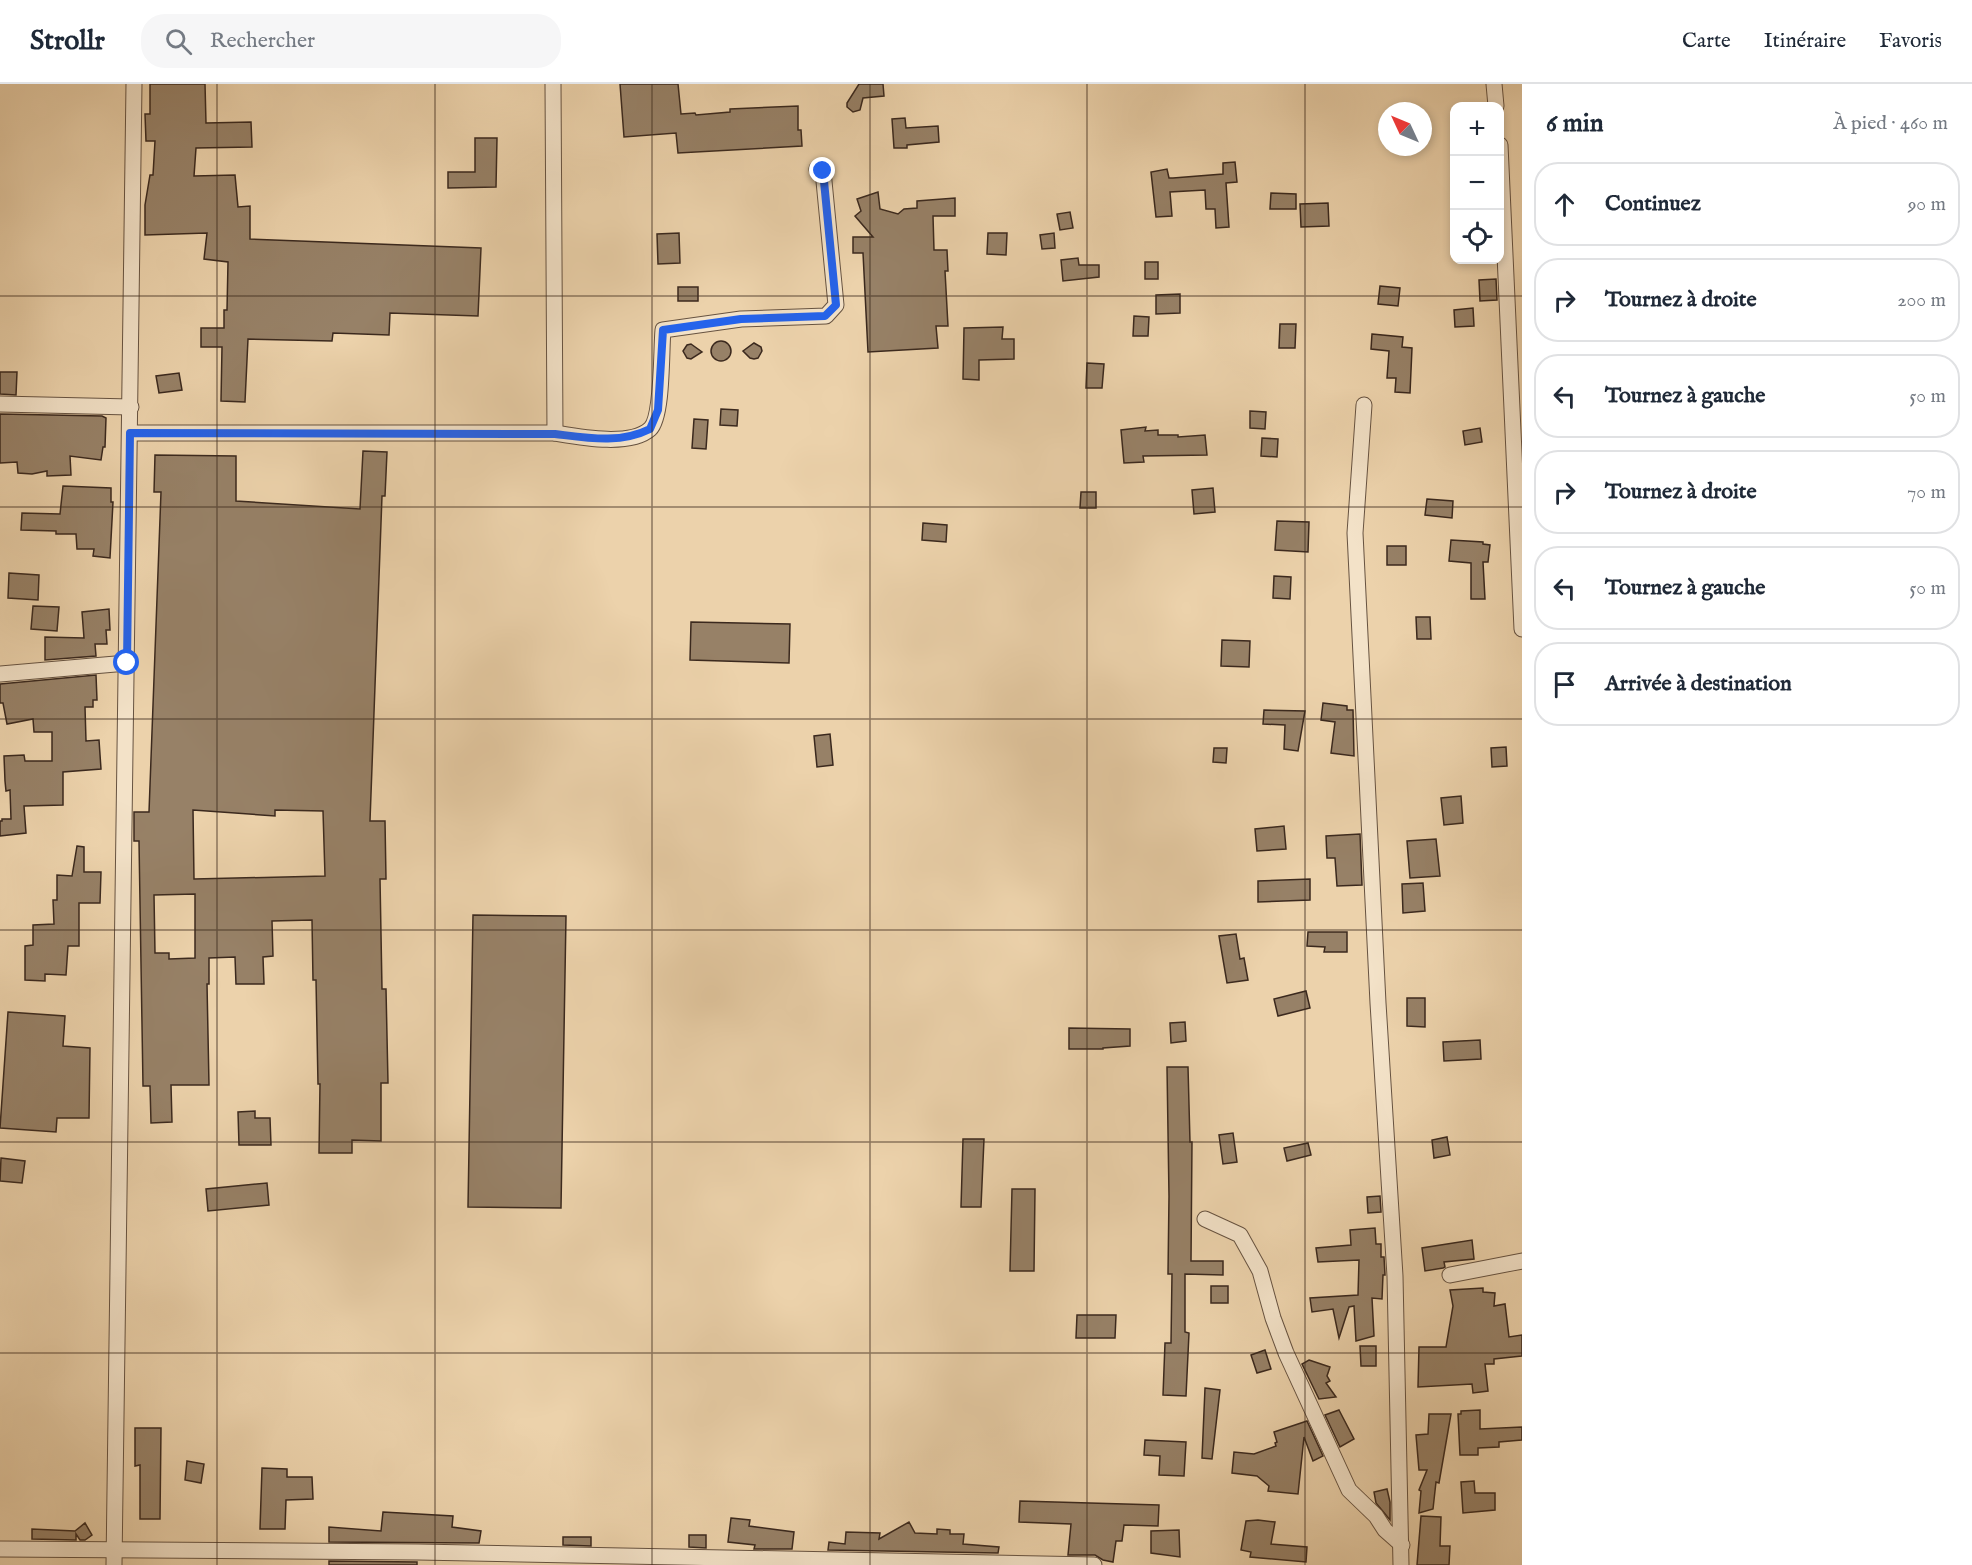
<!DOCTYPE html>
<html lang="fr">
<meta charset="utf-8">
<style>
:root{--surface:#fff;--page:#f6f6f7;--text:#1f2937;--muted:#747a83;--line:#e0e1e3}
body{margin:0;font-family:"IM FELL English",serif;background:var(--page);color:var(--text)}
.controls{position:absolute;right:18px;top:18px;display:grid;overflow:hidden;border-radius:12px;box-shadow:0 3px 9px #0003}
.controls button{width:54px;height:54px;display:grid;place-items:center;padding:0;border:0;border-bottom:2px solid var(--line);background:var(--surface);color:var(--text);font:30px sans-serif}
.compass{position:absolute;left:1378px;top:18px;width:54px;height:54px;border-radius:50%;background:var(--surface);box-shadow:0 3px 9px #0003;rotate:314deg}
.stop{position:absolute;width:18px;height:18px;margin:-14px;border:4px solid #2563eb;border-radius:50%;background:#fff}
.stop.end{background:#2563eb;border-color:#fff;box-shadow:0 2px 6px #0008}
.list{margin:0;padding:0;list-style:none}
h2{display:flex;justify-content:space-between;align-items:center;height:78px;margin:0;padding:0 24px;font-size:26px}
h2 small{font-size:20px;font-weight:400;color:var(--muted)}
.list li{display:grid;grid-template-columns:39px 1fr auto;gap:18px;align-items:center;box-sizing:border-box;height:84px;margin:0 12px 12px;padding:0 12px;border:2px solid var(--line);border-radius:24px}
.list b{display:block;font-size:22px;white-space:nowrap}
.list em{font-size:20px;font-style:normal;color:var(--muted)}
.icon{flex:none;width:33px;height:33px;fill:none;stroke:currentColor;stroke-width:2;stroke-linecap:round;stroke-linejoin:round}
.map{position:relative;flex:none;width:1522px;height:1481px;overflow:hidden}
header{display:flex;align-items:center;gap:36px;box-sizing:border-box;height:84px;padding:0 30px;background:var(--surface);border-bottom:2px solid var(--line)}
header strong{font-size:28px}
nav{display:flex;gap:33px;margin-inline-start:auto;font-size:21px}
.search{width:420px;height:54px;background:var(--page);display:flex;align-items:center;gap:15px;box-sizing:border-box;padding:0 21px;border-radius:24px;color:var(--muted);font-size:22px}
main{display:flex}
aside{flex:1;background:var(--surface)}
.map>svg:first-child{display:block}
.building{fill:#978167;stroke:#3b291e;stroke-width:1.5;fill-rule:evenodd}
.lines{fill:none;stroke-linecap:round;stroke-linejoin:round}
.minor-casing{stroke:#675341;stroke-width:17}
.minor{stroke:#f3e2c8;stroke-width:15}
.route{stroke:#2563eb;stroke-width:8}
.grid{fill:none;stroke:#3b291e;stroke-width:1.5;stroke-opacity:0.55}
</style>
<header>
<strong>Strollr</strong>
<div class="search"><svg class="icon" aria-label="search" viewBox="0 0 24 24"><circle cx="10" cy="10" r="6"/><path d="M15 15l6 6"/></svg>Rechercher</div>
<nav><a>Carte</a><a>Itinéraire</a><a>Favoris</a></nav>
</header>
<main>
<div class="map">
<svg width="1522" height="1481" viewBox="0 0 1522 1481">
<rect width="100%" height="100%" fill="#ecd2ab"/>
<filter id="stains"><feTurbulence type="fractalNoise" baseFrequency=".00333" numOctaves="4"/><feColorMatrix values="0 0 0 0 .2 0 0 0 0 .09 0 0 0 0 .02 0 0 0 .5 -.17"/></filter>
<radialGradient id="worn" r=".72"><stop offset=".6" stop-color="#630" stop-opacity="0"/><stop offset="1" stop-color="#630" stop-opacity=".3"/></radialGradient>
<!-- building -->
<g class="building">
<polygon points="150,0 205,0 206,39 251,38 252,63 196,64 194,92 235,91 238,123 250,122 250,155 481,164 478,232 390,229 389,251 333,249 332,257 248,255 245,318 221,317 222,263 201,263 201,244 224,244 224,226 227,226 228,178 204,175 207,149 145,151 145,121 150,91 153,91 155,57 146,57 145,30 150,30"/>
<polygon points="620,0 678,0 681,30 695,29 696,31 730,28 730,25 798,22 798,46 801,46 802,62 678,69 676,49 624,53"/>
<polygon points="859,0 883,0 884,12 863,14 860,26 853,28 847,23 847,19"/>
<polygon points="905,34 906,44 938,42 939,58 907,61 907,64 894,64 892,35"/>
<polygon points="475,54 497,54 496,103 448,104 448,88 475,88"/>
<polygon points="1235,78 1237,98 1226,99 1229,143 1216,144 1215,125 1206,125 1205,106 1170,108 1172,132 1156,133 1151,88 1167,85 1169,94 1173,94 1223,90 1223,79"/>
<polygon points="878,108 880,125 898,130 904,125 917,124 917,117 955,114 955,132 933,132 934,166 947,166 948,187 945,187 948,242 936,242 938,264 868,268 863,169 853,169 853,153 873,153 855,132 861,127 857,115"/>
<polygon points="1271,109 1296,110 1296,125 1270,125"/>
<polygon points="1328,119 1329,142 1301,143 1300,120"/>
<polygon points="1070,128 1073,144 1060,146 1057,130"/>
<polygon points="679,149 680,179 658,180 657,150"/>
<polygon points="988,149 1007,149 1006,171 987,170"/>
<polygon points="1054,149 1055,164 1042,165 1040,151"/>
<polygon points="1078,174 1079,181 1099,181 1099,193 1063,197 1061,176"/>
<rect x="1145" y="178" width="13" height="17"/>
<polygon points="1496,195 1497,216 1480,217 1479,196"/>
<polygon points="1380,202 1400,204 1398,222 1378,220"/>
<rect x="678" y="203" width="20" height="14"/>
<polygon points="1180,210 1180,229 1156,230 1156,211"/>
<polygon points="1473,224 1474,242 1455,243 1454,226"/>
<polygon points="1134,232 1149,233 1148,252 1133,252"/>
<polygon points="1280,240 1296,240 1295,264 1279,264"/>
<polygon points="1003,243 1002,255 1014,255 1014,275 979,276 979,296 963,295 964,244"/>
<polygon points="1372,250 1403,253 1402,263 1412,264 1410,309 1395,308 1396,294 1387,294 1389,267 1371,265"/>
<circle cx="721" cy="267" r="10"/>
<polygon points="754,259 761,263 762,267 758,274 754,275 750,274 743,267"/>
<polygon points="691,260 702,268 691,275 687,274 683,267 687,261"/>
<polygon points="1087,279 1104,280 1102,304 1086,304"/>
<polygon points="0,288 17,288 16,311 0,310"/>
<polygon points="179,289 182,306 159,309 156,292"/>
<polygon points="721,325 738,326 737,342 720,341"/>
<polygon points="1250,327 1266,328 1265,345 1250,344"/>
<polygon points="0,330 102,332 106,334 105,363 103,363 101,376 70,372 71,391 47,392 47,387 32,390 18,389 17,378 0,379"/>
<polygon points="694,335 708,336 706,365 692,364"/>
<polygon points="1146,343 1145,347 1158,346 1158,351 1178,351 1178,353 1205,351 1207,371 1143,372 1144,378 1124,379 1121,346"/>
<polygon points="1480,344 1482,358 1465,361 1463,347"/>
<polygon points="1262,354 1278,355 1277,373 1261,372"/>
<path d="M 363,367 L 387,368 L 385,412 L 382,412 L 370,737 L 385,737 L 386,795 L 380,795 L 382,905 L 386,905 L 388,999 L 381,999 L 381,1057 L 352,1056 L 352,1069 L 319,1069 L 320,1000 L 318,1000 L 316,896 L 313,896 L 312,836 L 272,837 L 273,872 L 263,873 L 264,900 L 236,900 L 235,873 L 209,874 L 209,900 L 207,900 L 209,1001 L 171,1001 L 172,1038 L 151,1039 L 150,1002 L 143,1002 L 139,757 L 134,757 L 134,728 L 149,728 L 161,408 L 154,408 L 155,371 L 236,372 L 236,417 L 360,425 ZM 193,726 L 275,732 L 275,726 L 323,727 L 325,792 L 194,795 ZM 195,810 L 195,874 L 169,875 L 169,869 L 155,869 L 154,811 Z"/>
<polygon points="63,402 111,404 111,418 113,418 110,474 93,472 94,465 77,465 76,450 56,450 56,447 21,446 22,429 60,430"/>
<polygon points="1213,404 1215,428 1194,430 1192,406"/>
<polygon points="1081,408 1096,408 1096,424 1080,424"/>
<polygon points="1427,415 1453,417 1452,434 1425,431"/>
<polygon points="1277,437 1309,438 1308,468 1275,466"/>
<polygon points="923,439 947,441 946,458 922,456"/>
<polygon points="1451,456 1483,458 1483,460 1490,461 1488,478 1483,478 1485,515 1471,515 1471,479 1449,477"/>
<rect x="1387" y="462" width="19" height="19"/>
<polygon points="9,489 39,491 38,516 8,514"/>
<polygon points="1274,492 1291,493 1290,515 1273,514"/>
<polygon points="33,522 59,523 57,547 31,545"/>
<polygon points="109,525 110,546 106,546 107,560 95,560 96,572 45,576 45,553 84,554 82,528"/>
<polygon points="1416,533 1430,533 1431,555 1417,555"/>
<polygon points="691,538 790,540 789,579 690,576"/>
<polygon points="1222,556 1250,557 1249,583 1221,582"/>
<polygon points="96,591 97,616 93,616 93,623 85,623 86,657 99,656 101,685 63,688 63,721 24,722 26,749 0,752 0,737 2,737 2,735 11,735 10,706 6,707 5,697 4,672 24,671 25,677 52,677 52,648 34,648 33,635 7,640 3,619 0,619 0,600"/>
<polygon points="1323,619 1347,622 1347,626 1353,626 1354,672 1331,669 1335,638 1321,636"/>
<polygon points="1264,626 1305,627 1298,667 1284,665 1285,641 1263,640"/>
<polygon points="830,650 833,681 817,683 814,652"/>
<polygon points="1506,663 1507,682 1492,683 1491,664"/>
<polygon points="1214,664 1227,664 1226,679 1213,678"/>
<polygon points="1461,712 1463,739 1444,741 1441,714"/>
<polygon points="1284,742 1286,765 1257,767 1255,745"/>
<polygon points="1360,750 1362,801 1337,802 1335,774 1327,774 1326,752"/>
<polygon points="1436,755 1440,792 1410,794 1407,757"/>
<polygon points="77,762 84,763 84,788 101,788 100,819 79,819 79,862 68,862 66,891 45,890 45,897 25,896 25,862 33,861 33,841 54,840 53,816 57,816 57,791 72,792"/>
<polygon points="1310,795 1310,816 1258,818 1258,797"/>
<polygon points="1423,799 1425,827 1403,829 1402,800"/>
<polygon points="473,831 566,832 561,1124 468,1123"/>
<polygon points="1308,848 1347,848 1347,868 1324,868 1325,863 1307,862"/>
<polygon points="1236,850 1240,875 1244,874 1248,896 1227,899 1219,852"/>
<polygon points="1306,907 1310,924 1278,932 1274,915"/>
<polygon points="1407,914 1425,914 1425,943 1407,942"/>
<polygon points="8,928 65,932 63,962 90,964 89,1034 57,1034 56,1048 0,1044"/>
<polygon points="1185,938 1186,957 1171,959 1170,939"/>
<polygon points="1069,944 1130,945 1130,962 1103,964 1103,965 1069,965"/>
<polygon points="1480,956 1481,975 1444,977 1443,958"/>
<polygon points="1167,983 1188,983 1190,1058 1192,1058 1191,1177 1223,1177 1223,1191 1185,1190 1185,1248 1189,1249 1186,1312 1163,1311 1165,1259 1171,1259 1172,1190 1168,1190 1169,1112"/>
<polygon points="255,1027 255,1034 270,1034 271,1061 239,1061 238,1028"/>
<polygon points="1233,1049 1237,1078 1223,1080 1219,1051"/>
<polygon points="1447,1053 1450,1071 1434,1074 1432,1056"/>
<polygon points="963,1055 984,1055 981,1123 961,1123"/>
<polygon points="1308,1059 1311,1071 1287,1077 1284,1064"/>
<polygon points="1,1074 25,1077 22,1099 0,1097"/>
<polygon points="267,1099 269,1121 208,1127 206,1105"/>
<polygon points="1012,1105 1035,1105 1034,1187 1010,1187"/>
<polygon points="1380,1112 1381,1128 1368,1129 1367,1113"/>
<polygon points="1375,1144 1376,1160 1381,1160 1381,1173 1384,1173 1385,1191 1383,1191 1382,1215 1372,1214 1374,1252 1356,1257 1354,1222 1349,1223 1339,1254 1333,1225 1312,1228 1310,1214 1358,1211 1359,1176 1318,1178 1316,1164 1351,1161 1350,1146"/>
<polygon points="1472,1156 1474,1175 1444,1178 1445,1183 1443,1184 1425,1187 1422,1164"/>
<rect x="1211" y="1202" width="17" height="17"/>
<polygon points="1483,1204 1483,1208 1495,1209 1494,1222 1505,1220 1509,1253 1522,1251 1522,1272 1494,1275 1494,1280 1485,1280 1488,1307 1473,1309 1472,1300 1418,1303 1419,1263 1446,1263 1453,1222 1450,1206"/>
<polygon points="1077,1231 1116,1231 1115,1254 1076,1254"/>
<polygon points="1360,1262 1376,1262 1376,1282 1361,1282"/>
<polygon points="1265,1266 1271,1285 1257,1289 1251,1271"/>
<polygon points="1309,1276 1330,1283 1327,1292 1330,1297 1326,1299 1336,1313 1319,1315 1302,1280"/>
<polygon points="1205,1304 1220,1306 1212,1375 1202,1374"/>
<polygon points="1339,1326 1354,1355 1340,1363 1325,1331"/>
<polygon points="1480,1326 1480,1345 1522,1343 1522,1356 1499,1358 1499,1363 1478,1364 1478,1371 1460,1371 1458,1330 1461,1330 1461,1327"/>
<polygon points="1429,1330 1451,1330 1439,1399 1436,1398 1433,1425 1419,1429 1421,1407 1419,1406 1427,1386 1419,1386 1416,1351 1428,1350"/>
<polygon points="1307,1337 1323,1372 1313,1377 1304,1353 1298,1410 1268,1407 1269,1402 1257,1392 1232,1389 1234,1368 1254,1370 1276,1362 1275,1359 1277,1358 1274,1348"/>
<polygon points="135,1344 161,1344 160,1435 140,1435 140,1381 135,1382"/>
<polygon points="1145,1356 1186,1358 1184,1392 1159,1391 1160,1372 1144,1371"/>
<polygon points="187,1377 204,1380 201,1399 185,1396"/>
<polygon points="262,1384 287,1385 287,1393 312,1393 313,1415 286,1416 285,1445 260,1445"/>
<polygon points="1474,1397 1475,1409 1495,1409 1495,1426 1463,1429 1461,1398"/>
<polygon points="1387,1405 1390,1418 1390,1436 1376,1419 1374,1408"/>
<polygon points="1020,1417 1159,1421 1158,1442 1124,1441 1122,1457 1116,1457 1113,1478 1103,1476 1095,1471 1068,1471 1071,1440 1019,1438"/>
<polygon points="383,1428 453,1432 452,1443 481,1447 479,1459 329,1458 329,1443 381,1447"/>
<polygon points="1421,1432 1441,1433 1440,1462 1450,1462 1449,1481 1417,1481"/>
<polygon points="731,1434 750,1436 749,1442 794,1448 792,1465 754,1465 755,1461 728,1458"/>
<polygon points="1258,1436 1275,1438 1271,1460 1307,1463 1306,1478 1250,1473 1251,1468 1241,1466 1246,1437"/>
<polygon points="909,1438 915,1449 937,1450 937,1445 950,1446 950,1450 964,1450 963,1460 999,1463 998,1469 828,1466 829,1458 845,1460 846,1448 880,1449 879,1455"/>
<polygon points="85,1439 92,1451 85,1456 80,1456 76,1450 76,1456 32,1455 32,1445 75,1447"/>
<polygon points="1179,1446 1180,1473 1151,1469 1151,1447"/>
<polygon points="689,1451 706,1451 706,1464 689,1463"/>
<polygon points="563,1453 591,1453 591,1462 563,1461"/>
<polygon points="329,1477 417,1478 417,1481 329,1481"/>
</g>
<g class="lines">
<!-- minor casing -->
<g class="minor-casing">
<g id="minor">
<polyline points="1494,0 1496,22"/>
<polyline points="1500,61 1522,545"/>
<polyline points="0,320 131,323"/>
<polyline points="1364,321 1355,449 1378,919 1395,1192 1401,1481"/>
<polyline points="131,349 555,349 553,0"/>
<path d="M 555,349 C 579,353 630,363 650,345 C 663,333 661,266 663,246 L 741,235 L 826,232 L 836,221 L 823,87 L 817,85"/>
<polyline points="0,590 127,579"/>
<polyline points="1205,1135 1240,1151 1260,1187 1273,1234 1286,1269 1349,1406 1376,1432 1385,1446 1402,1461"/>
<polyline points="1450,1191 1522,1177"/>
<polyline points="0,1465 418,1468 1094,1481"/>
<polyline points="114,1481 134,0"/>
</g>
</g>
<!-- minor -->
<use href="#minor" class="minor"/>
</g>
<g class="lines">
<!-- route -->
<path class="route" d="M 127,579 L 130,349 L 555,350 C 588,354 620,360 650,345 L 658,326 L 663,246 L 741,235 L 825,232 L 836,221 L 823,87"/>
</g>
<!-- grid -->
<path class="grid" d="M 217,0 L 217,1481M 435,0 L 435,1481M 652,0 L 652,1481M 870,0 L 870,1481M 1087,0 L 1087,1481M 1305,0 L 1305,1481M 0,212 L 1522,212M 0,423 L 1522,423M 0,635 L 1522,635M 0,846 L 1522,846M 0,1058 L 1522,1058M 0,1269 L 1522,1269"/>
<rect width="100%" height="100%" filter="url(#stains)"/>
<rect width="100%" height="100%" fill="url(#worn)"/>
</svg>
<div class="controls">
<button>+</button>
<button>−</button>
<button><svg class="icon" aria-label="locate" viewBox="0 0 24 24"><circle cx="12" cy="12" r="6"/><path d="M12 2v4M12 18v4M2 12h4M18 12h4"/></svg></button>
</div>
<svg class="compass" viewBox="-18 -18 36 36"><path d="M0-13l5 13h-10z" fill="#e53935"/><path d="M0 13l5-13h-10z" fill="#747a83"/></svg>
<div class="stop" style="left:127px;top:579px"></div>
<div class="stop end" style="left:823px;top:87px"></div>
</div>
<aside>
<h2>6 min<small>À pied · 460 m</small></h2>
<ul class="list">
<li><svg class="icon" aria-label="ahead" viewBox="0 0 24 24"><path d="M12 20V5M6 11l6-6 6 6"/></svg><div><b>Continuez</b></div><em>90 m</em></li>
<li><svg class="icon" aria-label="right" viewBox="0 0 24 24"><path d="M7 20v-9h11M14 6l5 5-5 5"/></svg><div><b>Tournez à droite</b></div><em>200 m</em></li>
<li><svg class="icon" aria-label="left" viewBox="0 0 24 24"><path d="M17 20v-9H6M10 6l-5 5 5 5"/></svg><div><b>Tournez à gauche</b></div><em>50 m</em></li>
<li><svg class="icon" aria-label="right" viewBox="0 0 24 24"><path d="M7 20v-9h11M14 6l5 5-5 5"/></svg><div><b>Tournez à droite</b></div><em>70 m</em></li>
<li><svg class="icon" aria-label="left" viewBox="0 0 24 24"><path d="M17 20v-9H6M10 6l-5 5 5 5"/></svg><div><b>Tournez à gauche</b></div><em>50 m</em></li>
<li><svg class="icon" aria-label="arrive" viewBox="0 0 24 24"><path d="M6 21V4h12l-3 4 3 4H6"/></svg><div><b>Arrivée à destination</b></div></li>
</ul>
</aside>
</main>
